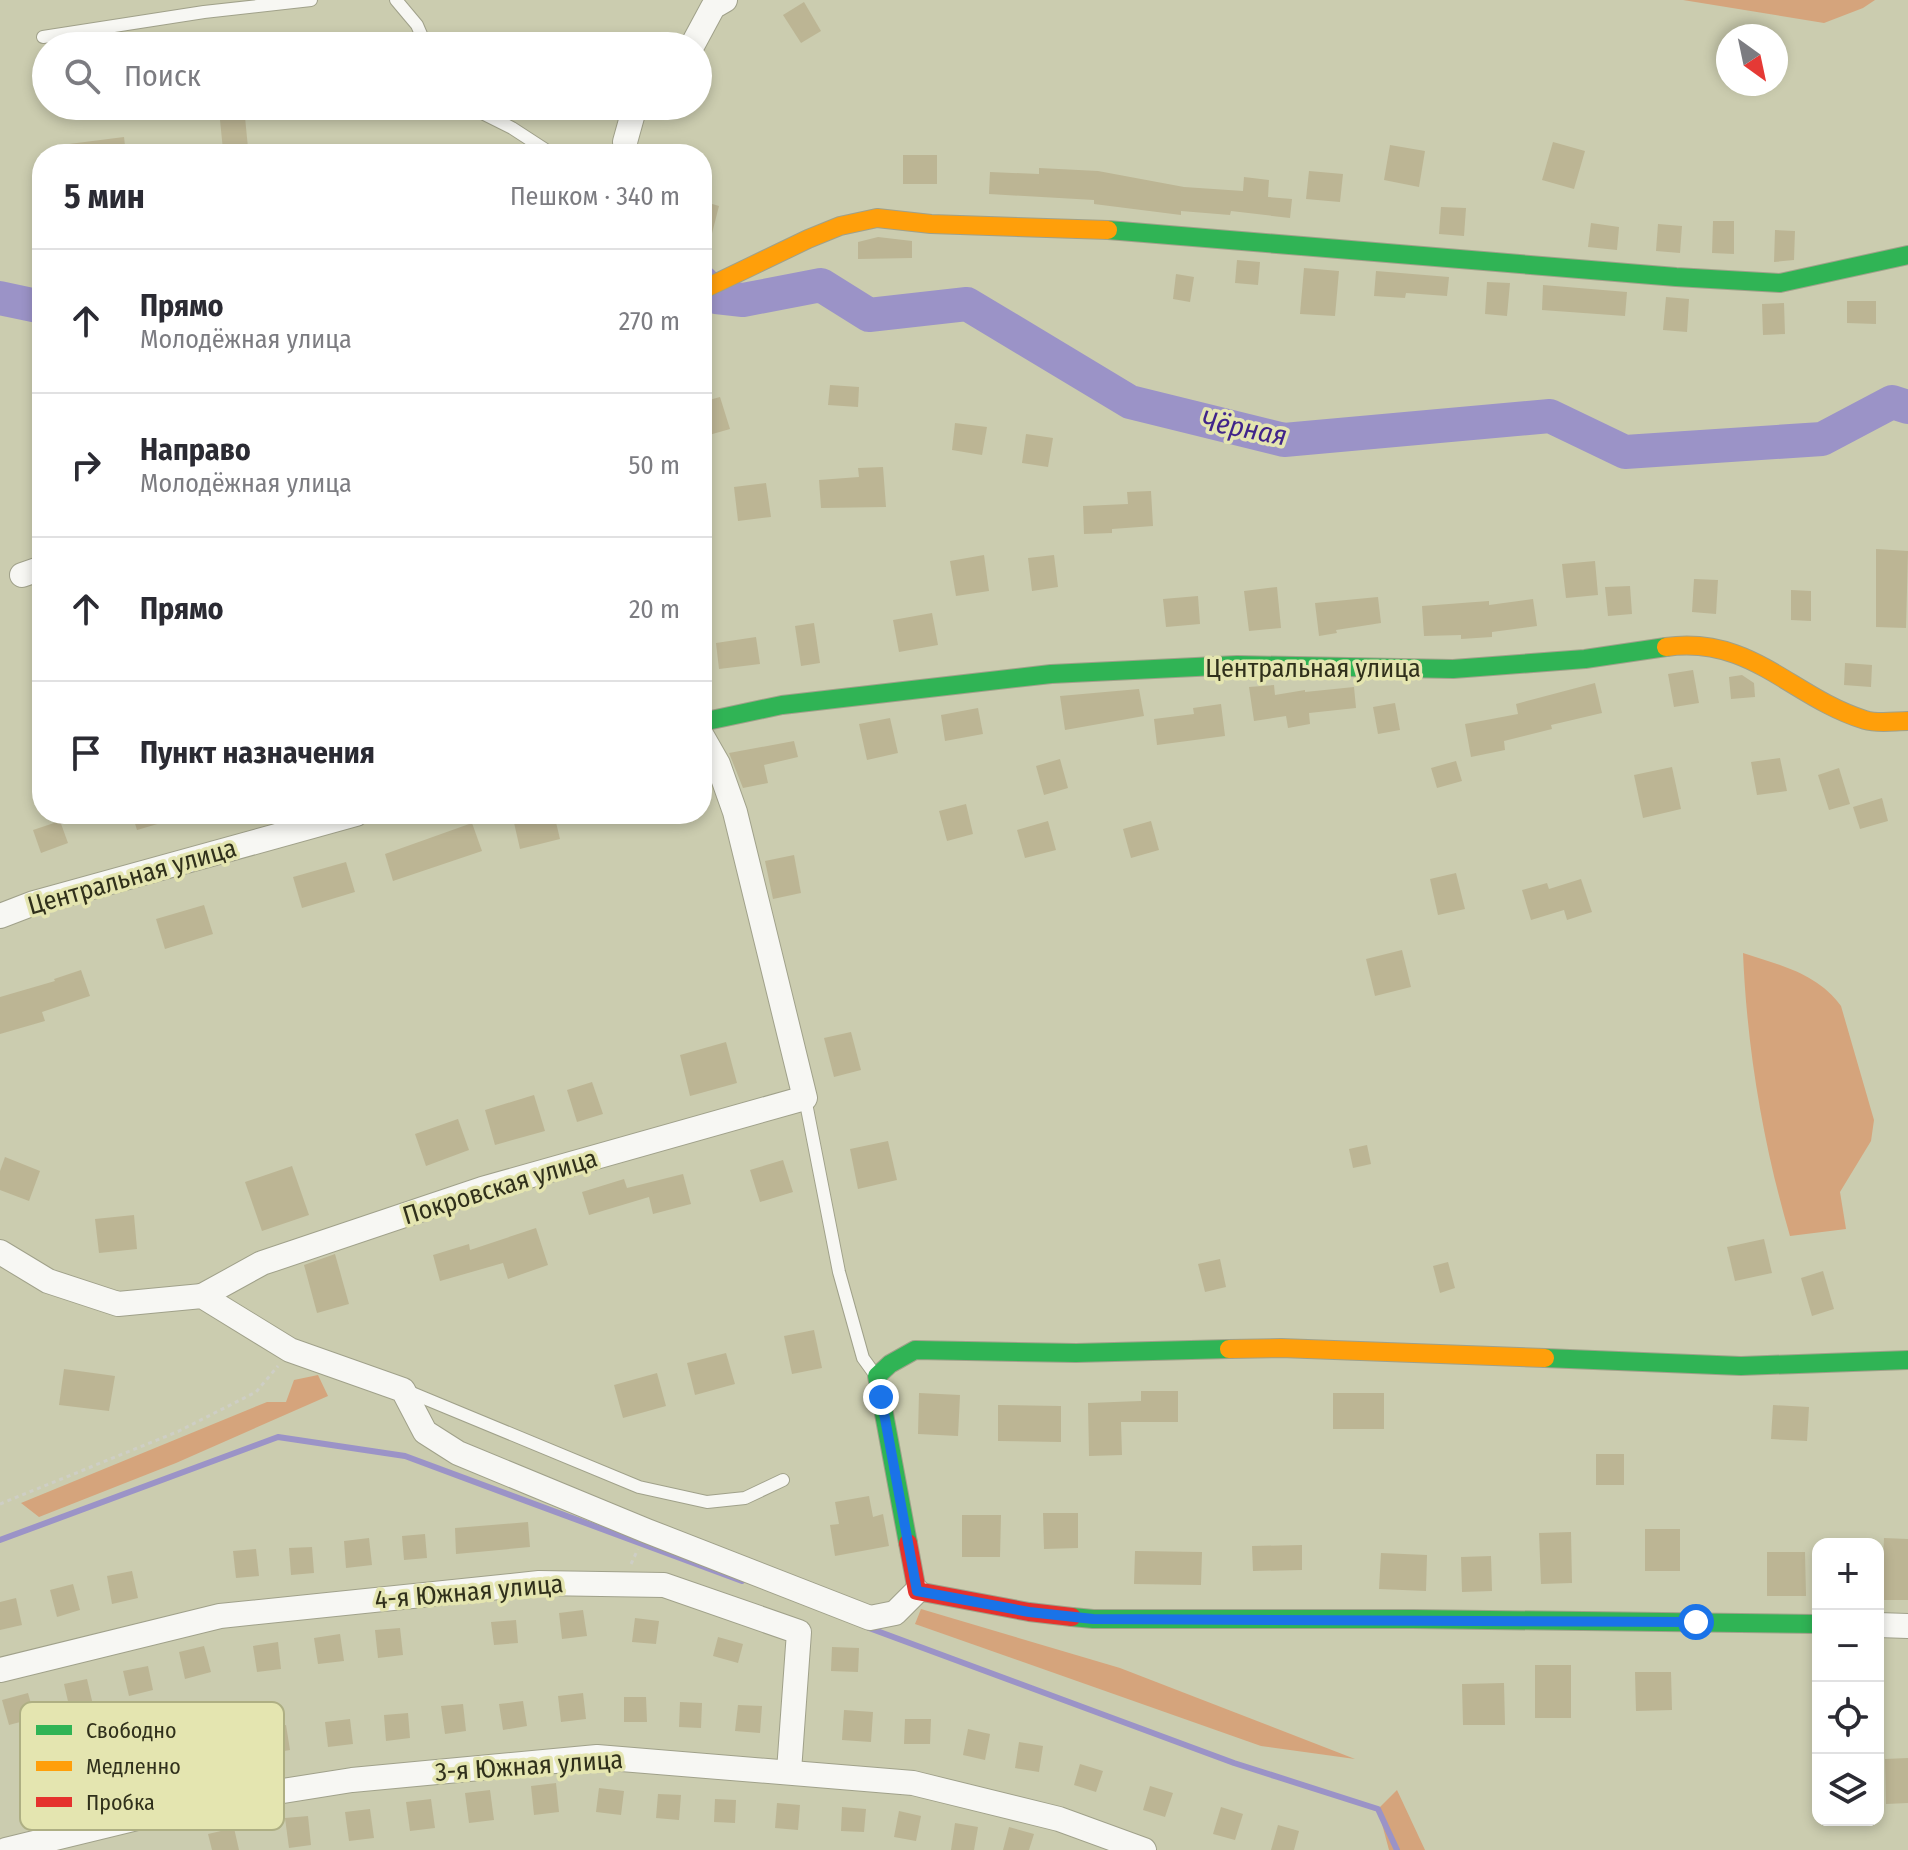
<!DOCTYPE html>
<html lang="ru">
<meta charset="utf-8">
<style>
:root{--surface:#fff;--page:#f2f2f3;--text:#2b2b33;--muted:#7c7c81;--line:#e1e1e2}
body{margin:0;font-family:"Fira Sans Condensed",sans-serif;background:var(--page);color:var(--text)}
.controls{position:absolute;right:24px;bottom:24px;display:grid;overflow:hidden;border-radius:16px;box-shadow:0 4px 12px #0003}
.controls button{width:72px;height:72px;display:grid;place-items:center;padding:0;border:0;border-bottom:2px solid var(--line);background:var(--surface);color:var(--text);font:40px sans-serif}
.compass{position:absolute;left:1716px;top:24px;width:72px;height:72px;border-radius:50%;background:var(--surface);box-shadow:0 4px 12px #0003;rotate:147deg}
.stop{position:absolute;width:24px;height:24px;margin:-18px;border:6px solid #1a73e8;border-radius:50%;background:#fff}
.stop.end{background:#1a73e8;border-color:#fff;box-shadow:0 2px 8px #0008}
.list{margin:0;padding:0;list-style:none}
h2{display:flex;justify-content:space-between;align-items:center;height:104px;margin:0;padding:0 32px;font-size:34px}
h2 small{font-size:26px;font-weight:400;color:var(--muted)}
.list li{display:grid;grid-template-columns:52px 1fr auto;gap:24px;align-items:center;box-sizing:border-box;height:144px;padding:0 32px;border-top:2px solid var(--line)}
.list b{display:block;font-size:30px;white-space:nowrap}
.list p{margin:0;font-size:26px;white-space:nowrap;color:var(--muted)}
.list em{font-size:26px;font-style:normal;color:var(--muted)}
.icon{flex:none;width:44px;height:44px;fill:none;stroke:currentColor;stroke-width:2;stroke-linecap:round;stroke-linejoin:round}
.map{position:relative;flex:none;width:1908px;height:1850px;overflow:hidden}
.search{position:absolute;background:var(--surface);box-shadow:0 4px 12px #0003;left:32px;top:32px;width:680px;height:88px;display:flex;align-items:center;gap:20px;box-sizing:border-box;padding:0 28px;border-radius:44px;color:var(--muted);font-size:30px}
.panel{position:absolute;background:var(--surface);box-shadow:0 4px 12px #0003;left:32px;top:144px;width:680px;height:680px;border-radius:32px}
.map>svg:first-child{display:block}
.forest{fill:#d5a47c}
.lines{fill:none;stroke-linecap:round;stroke-linejoin:round}
.stream{stroke:#9b93c7;stroke-width:6}
.river{stroke:#9b93c7;stroke-width:34}
.building{fill:#bcb594}
.lane-casing{stroke:#a0a18a;stroke-width:14}
.street-casing{stroke:#a0a18a;stroke-width:26}
.fast-casing{stroke:#a0a18a;stroke-width:20}
.slow-casing{stroke:#a0a18a;stroke-width:20}
.jam-casing{stroke:#a0a18a;stroke-width:20}
.path{stroke:#cecec5;stroke-width:3;stroke-dasharray:4 4;stroke-linecap:butt}
.lane{stroke:#f7f7f3;stroke-width:12}
.street{stroke:#f7f7f3;stroke-width:24}
.fast{stroke:#30b455;stroke-width:18}
.slow{stroke:#ff9f0a;stroke-width:18}
.jam{stroke:#e5322d;stroke-width:18}
.route{stroke:#1a73e8;stroke-width:10}
.labels{text-anchor:middle;dominant-baseline:central;stroke-width:7;stroke-linejoin:round;paint-order:stroke}
.street-label{font-size:26px;fill:#30301b;stroke:#e4e5b0}
.water-label{font-size:28px;font-style:italic;fill:#40248a;stroke:#e4e5b0}
.key{fill:#e4e5b0;stroke:#aeaf83;stroke-width:2}
.key-label{font-size:22px;fill:#30301b}
</style>
<div class="map">
<svg width="1908" height="1850" viewBox="0 0 1908 1850">
<rect width="100%" height="100%" fill="#cbccaf"/>
<!-- forest -->
<g class="forest">
<polygon points="1683,0 1875,0 1863,8 1824,23"/>
<path d="M 1743,953 C 1780,965 1818,974 1841,1006 L 1874,1120 L 1871,1141 L 1840,1192 L 1846,1229 L 1790,1236 C 1763,1144 1747,1049 1743,953 Z"/>
<polygon points="318,1375 328,1396 176,1463 39,1517 21,1503 267,1402 286,1402 294,1380"/>
<polygon points="921,1609 1120,1668 1355,1759 1261,1746 915,1624"/>
<polygon points="1397,1790 1425,1850 1389,1850 1378,1809"/>
</g>
<g class="lines">
<!-- stream -->
<g class="stream">
<polyline points="0,1540 278,1437 405,1456 742,1581"/>
<polyline points="869,1628 1234,1763 1378,1809 1397,1850"/>
</g>
<!-- river -->
<g class="river">
<polyline points="702,282 716,297 743,300 821,285 869,315 967,304 1130,402 1284,440 1550,416 1625,452 1822,439 1892,402 1908,407"/>
<polyline points="0,298 42,307"/>
</g>
</g>
<!-- building -->
<g class="building">
<polygon points="804,2 821,31 801,43 783,15"/>
<polygon points="245,117 248,148 223,150 220,120"/>
<polygon points="124,137 126,154 70,154 69,144"/>
<polygon points="1553,142 1585,151 1574,189 1542,180"/>
<polygon points="1390,145 1425,151 1419,187 1384,180"/>
<rect x="903" y="155" width="34" height="29"/>
<polygon points="1039,168 1098,171 1184,187 1243,191 1244,177 1269,180 1268,197 1292,199 1290,218 1231,211 1230,215 1181,211 1181,215 1094,204 1094,200 989,194 990,172 1039,174"/>
<polygon points="1309,171 1343,174 1340,202 1306,199"/>
<polygon points="702,201 719,206 707,253 702,252"/>
<polygon points="1441,207 1466,208 1464,236 1439,234"/>
<polygon points="1713,221 1734,221 1734,254 1712,253"/>
<polygon points="1591,223 1619,227 1617,250 1588,247"/>
<polygon points="1658,224 1682,226 1680,253 1656,251"/>
<polygon points="1775,230 1795,231 1794,260 1774,262"/>
<polygon points="878,237 912,241 912,258 858,259 858,242"/>
<polygon points="1237,260 1260,262 1258,285 1235,283"/>
<polygon points="1304,268 1339,271 1335,316 1300,314"/>
<polygon points="1376,271 1449,277 1447,296 1406,293 1405,298 1374,296"/>
<polygon points="1176,274 1194,277 1190,302 1173,299"/>
<polygon points="1487,282 1510,283 1507,316 1485,314"/>
<polygon points="1543,285 1627,292 1625,316 1542,310"/>
<polygon points="1666,297 1689,299 1687,332 1663,330"/>
<polygon points="1847,301 1876,301 1876,324 1847,323"/>
<polygon points="1784,303 1785,334 1763,335 1762,304"/>
<polygon points="830,385 859,387 858,407 828,405"/>
<polygon points="720,397 730,429 702,437 702,402"/>
<polygon points="955,423 987,427 982,455 952,450"/>
<polygon points="1026,434 1053,438 1048,467 1022,463"/>
<polygon points="883,467 886,507 821,508 819,480 859,477 858,468"/>
<polygon points="766,483 771,517 738,521 734,487"/>
<polygon points="1151,491 1153,526 1112,529 1112,533 1084,534 1083,506 1128,504 1127,492"/>
<polygon points="1876,549 1908,551 1906,628 1876,627"/>
<polygon points="984,555 989,591 956,596 950,561"/>
<polygon points="1054,555 1058,587 1032,591 1028,558"/>
<polygon points="1595,561 1598,595 1566,598 1562,564"/>
<polygon points="1694,579 1718,580 1716,614 1692,612"/>
<polygon points="1630,586 1632,614 1608,616 1605,587"/>
<polygon points="1277,587 1281,628 1249,631 1244,591"/>
<polygon points="1791,590 1811,591 1811,621 1791,620"/>
<polygon points="1198,596 1200,624 1166,627 1163,599"/>
<polygon points="1378,597 1381,623 1336,630 1337,633 1319,636 1315,603"/>
<polygon points="1533,599 1537,626 1492,632 1492,637 1461,639 1461,635 1424,636 1422,606 1489,601 1489,605"/>
<polygon points="932,613 938,645 899,652 893,620"/>
<polygon points="814,623 820,663 801,666 795,626"/>
<polygon points="756,637 760,664 719,669 716,643"/>
<polygon points="1845,663 1872,665 1871,687 1844,685"/>
<polygon points="1693,670 1699,703 1674,707 1668,674"/>
<polygon points="1742,675 1754,683 1755,697 1731,699 1729,677"/>
<polygon points="1595,683 1602,713 1551,725 1552,729 1504,741 1505,750 1471,757 1465,724 1518,714 1516,704"/>
<polygon points="1274,685 1275,695 1305,690 1305,692 1354,687 1356,708 1309,713 1310,724 1288,728 1286,716 1254,721 1249,687"/>
<polygon points="1139,689 1144,716 1065,730 1060,696"/>
<polygon points="1395,703 1400,730 1378,734 1373,707"/>
<polygon points="1221,704 1225,736 1157,745 1154,719 1194,714 1193,708"/>
<polygon points="978,708 983,734 945,741 941,715"/>
<polygon points="890,718 898,753 867,760 859,724"/>
<polygon points="794,741 798,757 764,765 768,783 743,788 729,753"/>
<polygon points="1780,758 1787,791 1757,795 1751,762"/>
<polygon points="1060,759 1068,788 1044,795 1036,766"/>
<polygon points="1456,761 1462,781 1437,788 1431,768"/>
<polygon points="1672,767 1681,809 1643,818 1634,775"/>
<polygon points="1839,768 1850,804 1829,810 1818,775"/>
<polygon points="1882,798 1888,821 1860,829 1853,807"/>
<polygon points="966,804 973,834 947,841 939,811"/>
<polygon points="132,814 177,814 178,818 137,830"/>
<polygon points="512,814 554,814 560,839 520,849"/>
<polygon points="60,821 68,843 41,853 33,830"/>
<polygon points="1048,821 1056,850 1025,858 1017,830"/>
<polygon points="1151,821 1159,850 1131,858 1123,829"/>
<polygon points="472,823 482,851 393,881 385,854"/>
<polygon points="794,855 801,893 773,899 765,861"/>
<polygon points="346,862 355,892 302,908 293,877"/>
<polygon points="1456,873 1465,909 1438,915 1430,879"/>
<polygon points="1581,879 1592,912 1567,920 1564,910 1531,920 1522,890 1547,883 1549,889"/>
<polygon points="204,905 213,934 165,949 156,919"/>
<polygon points="1402,950 1411,987 1375,996 1366,959"/>
<polygon points="81,970 90,996 42,1012 45,1021 0,1034 0,997 55,981 54,979"/>
<polygon points="851,1032 861,1070 834,1077 824,1038"/>
<polygon points="726,1042 737,1083 690,1096 680,1055"/>
<polygon points="592,1082 603,1114 577,1122 567,1090"/>
<polygon points="534,1095 545,1131 495,1145 485,1110"/>
<polygon points="458,1119 469,1150 426,1166 415,1134"/>
<polygon points="888,1141 897,1180 858,1189 850,1149"/>
<polygon points="1367,1145 1371,1164 1353,1168 1349,1149"/>
<polygon points="5,1157 40,1171 29,1201 0,1190 0,1171"/>
<polygon points="783,1160 793,1192 760,1202 750,1170"/>
<polygon points="292,1166 309,1215 262,1231 245,1182"/>
<polygon points="683,1174 691,1204 653,1214 649,1197 589,1215 582,1192 624,1179 627,1188"/>
<polygon points="134,1215 137,1249 99,1253 95,1219"/>
<polygon points="536,1228 548,1265 508,1279 503,1263 440,1281 433,1255 469,1244 470,1250"/>
<polygon points="1764,1239 1772,1273 1735,1281 1727,1247"/>
<polygon points="335,1254 349,1304 317,1313 304,1265"/>
<polygon points="1220,1259 1226,1287 1205,1292 1198,1264"/>
<polygon points="1448,1262 1455,1288 1440,1293 1433,1266"/>
<polygon points="1823,1271 1834,1309 1812,1316 1801,1278"/>
<polygon points="814,1330 822,1368 792,1374 784,1336"/>
<polygon points="726,1353 735,1384 695,1395 687,1363"/>
<polygon points="64,1369 115,1376 109,1411 59,1405"/>
<polygon points="657,1373 666,1406 623,1418 614,1385"/>
<polygon points="1141,1391 1178,1391 1178,1422 1121,1422 1122,1455 1089,1456 1088,1403 1141,1401"/>
<polygon points="919,1393 960,1395 958,1436 918,1434"/>
<rect x="1333" y="1393" width="51" height="36"/>
<polygon points="998,1405 1061,1406 1061,1442 998,1441"/>
<polygon points="1773,1405 1809,1407 1807,1441 1771,1439"/>
<rect x="1596" y="1454" width="28" height="31"/>
<polygon points="869,1496 873,1517 883,1514 889,1546 835,1556 830,1525 839,1524 835,1502"/>
<polygon points="1043,1513 1078,1513 1078,1548 1044,1549"/>
<polygon points="962,1515 1001,1515 1000,1557 962,1557"/>
<polygon points="528,1522 530,1547 456,1554 455,1528"/>
<rect x="1645" y="1529" width="35" height="42"/>
<polygon points="1571,1532 1572,1583 1541,1584 1539,1533"/>
<polygon points="425,1534 427,1558 404,1560 402,1536"/>
<polygon points="369,1538 372,1565 346,1568 344,1541"/>
<polygon points="1884,1538 1908,1539 1908,1600 1878,1600 1878,1565 1883,1565"/>
<polygon points="1302,1545 1302,1570 1253,1571 1252,1546"/>
<polygon points="312,1547 314,1573 291,1575 289,1548"/>
<polygon points="256,1549 259,1576 236,1578 233,1551"/>
<polygon points="1135,1551 1202,1552 1201,1585 1134,1584"/>
<polygon points="1767,1552 1805,1552 1806,1596 1767,1596"/>
<polygon points="1381,1553 1427,1555 1426,1591 1379,1589"/>
<polygon points="1491,1556 1492,1591 1462,1592 1461,1557"/>
<polygon points="132,1571 138,1598 112,1604 107,1576"/>
<polygon points="73,1584 80,1610 57,1617 50,1590"/>
<polygon points="16,1598 22,1625 0,1630 0,1602"/>
<polygon points="583,1610 587,1636 562,1639 559,1613"/>
<polygon points="635,1618 659,1621 656,1644 632,1642"/>
<polygon points="516,1620 518,1643 494,1645 491,1622"/>
<polygon points="400,1628 403,1655 378,1658 375,1630"/>
<polygon points="340,1634 344,1661 318,1664 314,1638"/>
<polygon points="718,1637 743,1644 738,1663 713,1656"/>
<polygon points="278,1642 281,1669 257,1672 253,1646"/>
<polygon points="204,1646 211,1672 185,1679 179,1652"/>
<polygon points="832,1647 859,1648 858,1672 831,1671"/>
<rect x="1535" y="1665" width="36" height="53"/>
<polygon points="148,1666 153,1690 129,1696 123,1671"/>
<polygon points="1635,1672 1671,1672 1672,1710 1636,1711"/>
<polygon points="87,1679 93,1705 70,1710 64,1684"/>
<polygon points="1504,1683 1505,1725 1463,1725 1462,1684"/>
<polygon points="28,1693 35,1718 9,1725 2,1700"/>
<polygon points="583,1693 586,1719 561,1722 558,1696"/>
<polygon points="624,1697 646,1697 647,1722 624,1722"/>
<polygon points="523,1701 527,1726 503,1730 499,1704"/>
<polygon points="680,1702 702,1703 701,1728 679,1727"/>
<polygon points="463,1704 466,1731 445,1734 441,1706"/>
<polygon points="738,1705 762,1706 760,1733 735,1731"/>
<polygon points="844,1710 873,1712 871,1742 842,1740"/>
<polygon points="408,1713 410,1738 386,1741 384,1715"/>
<polygon points="350,1719 353,1744 328,1747 325,1722"/>
<polygon points="905,1719 931,1719 930,1744 904,1744"/>
<polygon points="286,1725 290,1750 267,1754 263,1729"/>
<polygon points="968,1729 990,1734 985,1760 963,1755"/>
<polygon points="1019,1742 1043,1746 1039,1772 1015,1768"/>
<polygon points="1908,1758 1908,1803 1886,1804 1885,1759"/>
<polygon points="1080,1764 1103,1771 1096,1792 1074,1785"/>
<polygon points="556,1783 559,1812 534,1815 531,1786"/>
<polygon points="1150,1786 1173,1793 1165,1817 1143,1810"/>
<polygon points="599,1788 624,1791 621,1815 596,1812"/>
<polygon points="490,1790 494,1820 469,1823 465,1793"/>
<polygon points="658,1794 681,1795 679,1820 656,1818"/>
<polygon points="431,1799 435,1828 410,1831 406,1802"/>
<polygon points="715,1799 736,1800 735,1823 714,1822"/>
<polygon points="777,1803 800,1805 798,1830 775,1828"/>
<polygon points="842,1807 866,1809 864,1832 841,1831"/>
<polygon points="1221,1807 1243,1814 1235,1840 1213,1834"/>
<polygon points="370,1809 374,1838 349,1841 345,1812"/>
<polygon points="899,1811 921,1816 916,1841 894,1837"/>
<polygon points="308,1816 311,1845 289,1848 285,1818"/>
<polygon points="955,1823 978,1827 974,1850 951,1850"/>
<polygon points="1278,1825 1299,1831 1294,1850 1271,1850"/>
<polygon points="1009,1827 1034,1834 1029,1850 1003,1850"/>
<polygon points="234,1828 239,1850 212,1850 208,1834"/>
</g>
<g class="lines">
<!-- lane casing -->
<g class="lane-casing">
<g id="lane">
<polyline points="396,0 417,25 426,46"/>
<polyline points="43,37 204,12 311,0"/>
<polyline points="468,106 512,128 552,154"/>
<polyline points="805,1098 839,1272 863,1358 876,1376"/>
<polyline points="407,1391 639,1487 707,1502 745,1498 783,1480"/>
</g>
</g>
<!-- street casing -->
<g class="street-casing">
<g id="street">
<polyline points="692,46 713,7 725,0"/>
<polyline points="626,154 625,142 635,106"/>
<polyline points="22,575 42,568"/>
<polyline points="0,916 34,903 356,814"/>
<polyline points="0,1252 48,1281 118,1304 202,1296 290,1350 403,1390 425,1432 458,1453 647,1531 870,1618 895,1613 917,1591"/>
<polyline points="202,1296 262,1263 482,1189 805,1098 735,812 718,764 702,736"/>
<polyline points="1878,1625 1908,1626"/>
<polyline points="0,1670 220,1616 539,1583 664,1585 799,1632 789,1771"/>
<polyline points="6,1850 182,1807 352,1780 597,1757 913,1783 1059,1819 1144,1850"/>
</g>
</g>
<!-- fast casing -->
<g class="fast-casing">
<g id="fast">
<polyline points="1108,230 1676,277 1780,283 1908,255"/>
<polyline points="702,722 782,705 1051,674 1237,665 1453,669 1585,659 1666,647"/>
<polyline points="1545,1358 1741,1366 1908,1360"/>
<polyline points="908,1543 877,1376 890,1364 915,1350 1076,1353 1229,1349"/>
<polyline points="1072,1617 1093,1619 1413,1619 1818,1624"/>
</g>
</g>
<!-- slow casing -->
<g class="slow-casing">
<g id="slow">
<polyline points="702,290 808,239 840,226 877,218 931,224 1108,230"/>
<path d="M 1666,647 C 1751,635 1791,697 1865,720 C 1878,724 1895,721 1908,721"/>
<polyline points="1229,1349 1281,1348 1545,1358"/>
</g>
</g>
<!-- jam casing -->
<g class="jam-casing">
<polyline id="jam" points="908,1543 917,1591 1029,1612 1072,1617"/>
</g>
<!-- path -->
<g class="path">
<polyline points="0,1504 179,1431 256,1392 278,1366"/>
<polyline points="631,1564 638,1549"/>
</g>
<!-- lane -->
<use href="#lane" class="lane"/>
<!-- street -->
<use href="#street" class="street"/>
<!-- fast -->
<use href="#fast" class="fast"/>
<!-- slow -->
<use href="#slow" class="slow"/>
<!-- jam -->
<use href="#jam" class="jam"/>
</g>
<g class="lines">
<!-- route -->
<polyline class="route" points="881,1397 917,1591 1029,1612 1093,1619 1696,1622"/>
</g>
<g class="labels">
<!-- street labels -->
<g class="street-label">
<text x="1313" y="668">Центральная улица</text>
<text transform="translate(132 877) rotate(-16)">Центральная улица</text>
<text transform="translate(500 1187) rotate(-17)">Покровская улица</text>
<text transform="translate(469 1592) rotate(-5)">4-я Южная улица</text>
<text transform="translate(529 1766) rotate(-4)">3-я Южная улица</text>
</g>
<!-- water labels -->
<g class="water-label">
<text transform="translate(1244 428) rotate(11)">Чёрная</text>
</g>
</g>
<!-- legend -->
<rect x="20" y="1702" width="264" height="128" rx="12" class="key"/>
<rect x="36" y="1725" width="36" height="10" fill="#30b455"/>
<rect x="36" y="1761" width="36" height="10" fill="#ff9f0a"/>
<rect x="36" y="1797" width="36" height="10" fill="#e5322d"/>
<g class="key-label">
<text x="86" y="1738">Свободно</text>
<text x="86" y="1774">Медленно</text>
<text x="86" y="1810">Пробка</text>
</g>
</svg>
<div class="controls">
<button>+</button>
<button>−</button>
<button><svg class="icon" aria-label="locate" viewBox="0 0 24 24"><circle cx="12" cy="12" r="6"/><path d="M12 2v4M12 18v4M2 12h4M18 12h4"/></svg></button>
<button><svg class="icon" aria-label="layers" viewBox="0 0 24 24"><path d="M12 4l9 5-9 5-9-5zM3 14l9 5 9-5"/></svg></button>
</div>
<svg class="compass" viewBox="-18 -18 36 36"><path d="M0-13l5 13h-10z" fill="#e53935"/><path d="M0 13l5-13h-10z" fill="#7c7c81"/></svg>
<div class="stop" style="left:1696px;top:1622px"></div>
<div class="stop end" style="left:881px;top:1397px"></div>
<div class="search"><svg class="icon" aria-label="search" viewBox="0 0 24 24"><circle cx="10" cy="10" r="6"/><path d="M15 15l6 6"/></svg>Поиск</div>
<section class="panel">
<h2>5 мин<small>Пешком · 340 m</small></h2>
<ul class="list">
<li><svg class="icon" aria-label="ahead" viewBox="0 0 24 24"><path d="M12 20V5M6 11l6-6 6 6"/></svg><div><b>Прямо</b><p>Молодёжная улица</p></div><em>270 m</em></li>
<li><svg class="icon" aria-label="right" viewBox="0 0 24 24"><path d="M7 20v-9h11M14 6l5 5-5 5"/></svg><div><b>Направо</b><p>Молодёжная улица</p></div><em>50 m</em></li>
<li><svg class="icon" aria-label="ahead" viewBox="0 0 24 24"><path d="M12 20V5M6 11l6-6 6 6"/></svg><div><b>Прямо</b></div><em>20 m</em></li>
<li><svg class="icon" aria-label="arrive" viewBox="0 0 24 24"><path d="M6 21V4h12l-3 4 3 4H6"/></svg><div><b>Пункт назначения</b></div></li>
</ul>
</section>
</div>
